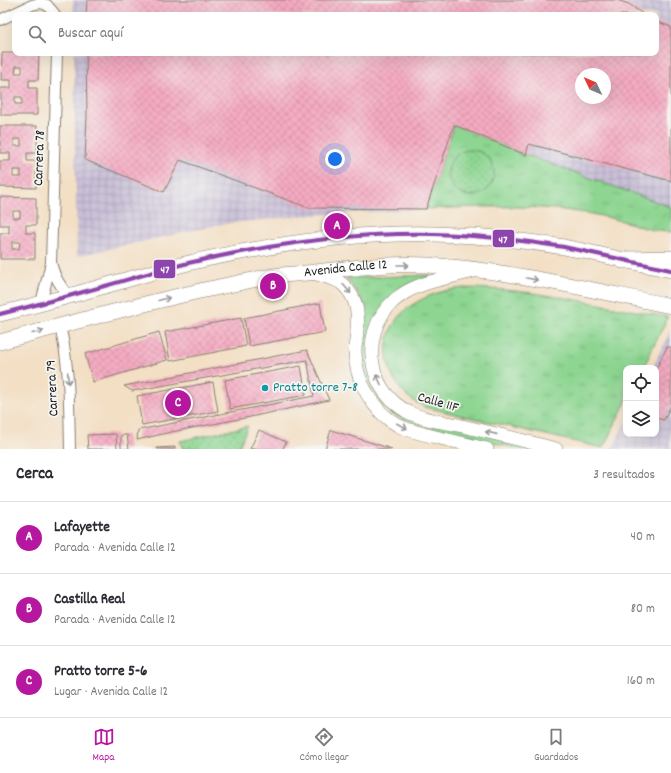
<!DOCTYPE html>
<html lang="es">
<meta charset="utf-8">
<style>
:root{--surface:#fff;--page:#f7f7f7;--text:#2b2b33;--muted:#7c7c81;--line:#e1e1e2;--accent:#b5179e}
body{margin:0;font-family:Dekko,sans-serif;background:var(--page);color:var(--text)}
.controls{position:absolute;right:12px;bottom:12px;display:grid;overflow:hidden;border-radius:8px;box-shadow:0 4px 16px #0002}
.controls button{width:36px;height:36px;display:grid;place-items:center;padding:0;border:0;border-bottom:1px solid var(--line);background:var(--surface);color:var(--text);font:20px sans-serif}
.compass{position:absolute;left:575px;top:68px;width:36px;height:36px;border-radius:50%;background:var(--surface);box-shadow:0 4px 16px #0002;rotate:314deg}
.you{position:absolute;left:335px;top:159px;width:14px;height:14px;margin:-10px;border:3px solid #fff;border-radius:50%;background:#1a73e8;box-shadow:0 0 0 6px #1a73e833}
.badge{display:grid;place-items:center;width:26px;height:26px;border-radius:50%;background:var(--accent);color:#fff;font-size:13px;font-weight:700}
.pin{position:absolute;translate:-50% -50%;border:2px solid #fff;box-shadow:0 1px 4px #0006}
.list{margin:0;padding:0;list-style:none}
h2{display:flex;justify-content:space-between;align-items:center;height:52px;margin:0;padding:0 16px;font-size:17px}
h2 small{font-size:13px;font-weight:400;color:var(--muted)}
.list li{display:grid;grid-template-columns:26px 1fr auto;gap:12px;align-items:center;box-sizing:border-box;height:72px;padding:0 16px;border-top:1px solid var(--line)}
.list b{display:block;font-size:15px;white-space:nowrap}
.list p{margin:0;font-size:13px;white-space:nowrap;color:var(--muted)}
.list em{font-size:13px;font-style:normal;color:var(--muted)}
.icon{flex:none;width:22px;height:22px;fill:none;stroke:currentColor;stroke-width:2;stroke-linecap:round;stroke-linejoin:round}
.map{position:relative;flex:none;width:671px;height:449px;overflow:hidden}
.search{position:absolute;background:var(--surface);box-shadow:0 4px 16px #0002;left:12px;right:12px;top:12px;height:44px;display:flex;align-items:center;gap:10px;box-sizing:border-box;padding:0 14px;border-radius:8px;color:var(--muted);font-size:15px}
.sheet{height:268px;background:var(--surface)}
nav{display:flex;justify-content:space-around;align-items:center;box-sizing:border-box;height:56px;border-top:1px solid var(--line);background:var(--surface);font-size:11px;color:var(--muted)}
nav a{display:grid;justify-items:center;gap:2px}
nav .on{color:var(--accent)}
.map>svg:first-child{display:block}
.industrial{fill:url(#industrial-grid);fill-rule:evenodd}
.grass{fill:url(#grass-tufts);stroke:#547856}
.park{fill:url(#park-dots);stroke:#547856}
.building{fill:url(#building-cross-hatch);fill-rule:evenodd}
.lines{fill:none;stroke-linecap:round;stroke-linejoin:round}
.minor-casing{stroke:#887e70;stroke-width:12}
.tertiary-casing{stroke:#887e70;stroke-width:14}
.secondary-casing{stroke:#887e70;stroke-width:16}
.trunk-casing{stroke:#887e70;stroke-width:18}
.minor{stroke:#fff;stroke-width:10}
.tertiary{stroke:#fff;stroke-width:13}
.secondary{stroke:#fff;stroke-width:15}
.trunk{stroke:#fff;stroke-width:17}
.bus-1-casing{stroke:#f6f6f2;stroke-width:7}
.bus-1{stroke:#8e44ad;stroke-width:4}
.oneway{stroke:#999}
.culture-dot{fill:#0f9aa8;stroke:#f6f6f2;stroke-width:1.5}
.labels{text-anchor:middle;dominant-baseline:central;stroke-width:3.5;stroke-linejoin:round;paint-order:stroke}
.street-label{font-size:14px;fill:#1c1c1c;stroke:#f6f6f2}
.culture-label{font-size:14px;fill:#0d838f;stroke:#f6f6f2;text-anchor:start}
.line-badge{stroke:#f6f6f2;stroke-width:1.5}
.badge-label{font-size:11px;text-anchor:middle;font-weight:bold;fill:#fff}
</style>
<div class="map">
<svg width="671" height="449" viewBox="0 0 671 449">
<defs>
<pattern id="industrial-grid" width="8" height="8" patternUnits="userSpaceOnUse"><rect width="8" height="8" fill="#c9bfd7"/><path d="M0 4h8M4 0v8" fill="none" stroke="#aca4b8"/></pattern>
<pattern id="grass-tufts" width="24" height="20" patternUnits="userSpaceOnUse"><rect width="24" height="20" fill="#8dd591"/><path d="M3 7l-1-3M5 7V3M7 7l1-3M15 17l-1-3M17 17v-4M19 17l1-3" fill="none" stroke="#79b67c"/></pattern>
<pattern id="park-dots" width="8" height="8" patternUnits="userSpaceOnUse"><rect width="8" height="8" fill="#8dd591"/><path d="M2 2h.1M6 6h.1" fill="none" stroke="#79b67c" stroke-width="1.8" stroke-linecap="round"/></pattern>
<pattern id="building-cross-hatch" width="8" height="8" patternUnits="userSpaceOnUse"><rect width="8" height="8" fill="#f5abc2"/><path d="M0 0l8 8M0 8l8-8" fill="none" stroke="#d193a6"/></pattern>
</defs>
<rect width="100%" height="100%" fill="#f6f6f2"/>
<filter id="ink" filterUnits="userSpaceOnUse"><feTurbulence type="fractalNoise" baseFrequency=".025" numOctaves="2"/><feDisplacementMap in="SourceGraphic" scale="8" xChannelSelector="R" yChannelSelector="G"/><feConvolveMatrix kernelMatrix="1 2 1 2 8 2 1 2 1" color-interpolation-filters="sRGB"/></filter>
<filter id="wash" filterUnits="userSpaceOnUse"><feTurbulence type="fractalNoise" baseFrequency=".012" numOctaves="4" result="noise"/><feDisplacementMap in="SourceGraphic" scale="16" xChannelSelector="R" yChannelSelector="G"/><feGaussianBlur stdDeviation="0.9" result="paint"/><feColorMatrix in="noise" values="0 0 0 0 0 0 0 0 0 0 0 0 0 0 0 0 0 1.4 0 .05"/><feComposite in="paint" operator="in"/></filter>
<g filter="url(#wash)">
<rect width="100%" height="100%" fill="#f3dfc4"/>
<!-- industrial -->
<g class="industrial">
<path d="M 73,0 L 671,0 L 671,207 L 526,155 L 426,209 L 312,215 L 222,224 L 77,256 L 74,53 L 656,53 L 656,15 L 73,15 ZM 581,74 L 605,74 L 605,98 L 581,98 Z"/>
<polygon points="671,330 671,449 612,449 626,421 626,434 656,434 656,368 652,368"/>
</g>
<!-- grass -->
<g class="grass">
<path d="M 454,125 L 526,155 L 671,207 L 671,232 C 655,232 642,227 626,222 C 611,218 595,214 579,212 C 528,204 476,207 426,209 Z"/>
<polygon points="431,275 372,327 386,402 538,449 520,449 427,427 403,419 392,414 382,406 373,394 362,366 361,351 364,309 362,300 352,285 346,278"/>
<path d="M 462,288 C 531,288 600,305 668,317 L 643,368 L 626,368 L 626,402 L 603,448 L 424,407 C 418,403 411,400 406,395 C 379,368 379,327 412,305 C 427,295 444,290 462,288 Z"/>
</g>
<!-- park -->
<g class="park">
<circle cx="471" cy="173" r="23"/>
<polygon points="248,426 238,449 183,449 180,441"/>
</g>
<g id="blocks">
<!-- building -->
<g class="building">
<polygon points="87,0 617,0 629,4 644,15 86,15"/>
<path d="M 656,21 L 671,27 L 671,181 L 529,144 L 526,155 L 454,125 L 426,209 L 309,208 L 180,160 L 164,192 L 85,160 L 87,116 L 86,53 L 656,53 ZM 581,74 L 605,74 L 605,98 L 581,98 Z"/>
<path d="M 2,53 L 39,53 L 38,80 L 29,80 L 29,88 L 37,88 L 37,115 L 1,115 L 1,88 L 11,88 L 11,80 L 1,80 ZM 16,66 L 22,66 L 22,73 L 15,73 ZM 15,97 L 22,97 L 22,104 L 15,104 Z"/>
<path d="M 0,126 L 37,126 L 37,153 L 27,153 L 27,161 L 36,161 L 36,188 L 0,187 L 0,161 L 10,161 L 10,153 L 0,153 ZM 14,139 L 21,139 L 21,146 L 14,146 ZM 13,170 L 21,170 L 21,177 L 13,177 Z"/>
<path d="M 0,197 L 36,198 L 36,225 L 26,225 L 26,233 L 35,233 L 35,259 L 0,259 L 0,233 L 9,233 L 9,225 L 0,225 ZM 13,211 L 20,211 L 20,218 L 13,218 ZM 12,242 L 20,242 L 19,249 L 12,249 Z"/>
<polygon points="320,303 325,332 249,346 244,318"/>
<polygon points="241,318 246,346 170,361 165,332"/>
<polygon points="159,332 167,360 93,382 85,354"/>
<polygon points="667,347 671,347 671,405 664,420 656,418 656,369"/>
<polygon points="307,350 329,400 250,417 171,432 137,440 138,430 314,396 307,360 132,391 124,386"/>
<polygon points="301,366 306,395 230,409 225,380"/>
<polygon points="213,382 218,411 142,425 137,396"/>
<polygon points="259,430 286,442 283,449 250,449"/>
<polygon points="331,430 392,449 325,449"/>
<polygon points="116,434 117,449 88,449 87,435"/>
<polygon points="121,435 127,435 129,449 121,449"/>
<polygon points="175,447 175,449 157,449 157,448"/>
</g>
</g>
</g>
<g filter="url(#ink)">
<use href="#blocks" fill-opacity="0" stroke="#887e70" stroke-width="1"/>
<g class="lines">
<!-- minor casing -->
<g class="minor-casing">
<g id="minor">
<polyline points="47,5 54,13 55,15"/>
<polyline points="0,20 32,5 40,3 47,5"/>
<path d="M 51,263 C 55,277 59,285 69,296"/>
<polyline points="41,303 51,263 57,53"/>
<path d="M 60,326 C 70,367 69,407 70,449"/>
</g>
</g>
<!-- tertiary casing -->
<g class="tertiary-casing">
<g id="tertiary">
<path d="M 474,271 C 452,277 418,282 400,296 C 393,300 388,307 383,313 C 362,347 371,390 406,411 C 422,420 444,422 462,426 C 493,433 525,441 556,449"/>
<path d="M 313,273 C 320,275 336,279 341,283 C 356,295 359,312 357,329 C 357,336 355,344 355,351 C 355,380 373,412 399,426 C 412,432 426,435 440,438 C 456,442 471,445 487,449"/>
</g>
</g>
<!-- secondary casing -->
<g class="secondary-casing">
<g id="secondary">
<path d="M 0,314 C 28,307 55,300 83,292 C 124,281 164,268 206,259 C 281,243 357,232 434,234 C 477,235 521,240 564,247 C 599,254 635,263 671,270"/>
<path id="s1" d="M 0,342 C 66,324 133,306 200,291 C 224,286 249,280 274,276 C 287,274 301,274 315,272 C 352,268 389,263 427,265 C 510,270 591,290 671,306"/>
</g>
</g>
<!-- trunk casing -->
<g class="trunk-casing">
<polyline id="trunk" points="623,260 671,259"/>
</g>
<!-- minor -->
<use href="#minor" class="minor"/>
<!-- tertiary -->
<use href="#tertiary" class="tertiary"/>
<!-- secondary -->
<use href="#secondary" class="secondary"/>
<!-- trunk -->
<use href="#trunk" class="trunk"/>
<!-- bus-1 casing -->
<g class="bus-1-casing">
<path id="bus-1" d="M 0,314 C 28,307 55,300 83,292 C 124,281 164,268 206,259 C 281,243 357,232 434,234 C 477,235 521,240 564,247 C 599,254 635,263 671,270"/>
</g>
<!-- bus-1 -->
<use href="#bus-1" class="bus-1"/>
</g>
<!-- one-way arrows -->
<defs><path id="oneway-shaft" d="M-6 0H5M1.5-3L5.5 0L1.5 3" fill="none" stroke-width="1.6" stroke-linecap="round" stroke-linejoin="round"/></defs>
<g class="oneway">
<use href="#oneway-shaft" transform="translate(403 265)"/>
<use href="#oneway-shaft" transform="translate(532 279) rotate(10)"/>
<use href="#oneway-shaft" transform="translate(347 289) rotate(50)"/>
<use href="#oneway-shaft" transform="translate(164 299) rotate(-14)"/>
<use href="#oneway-shaft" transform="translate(38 332) rotate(-15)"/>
<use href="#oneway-shaft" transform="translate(68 378) rotate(87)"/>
<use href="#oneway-shaft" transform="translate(379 380) rotate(-114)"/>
<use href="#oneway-shaft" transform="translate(402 426) rotate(27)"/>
<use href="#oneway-shaft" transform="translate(491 433) rotate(-167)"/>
</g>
</g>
<!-- markers -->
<circle class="culture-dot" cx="265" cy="388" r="4"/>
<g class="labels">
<!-- street labels -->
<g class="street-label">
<text transform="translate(40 158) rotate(-88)">Carrera 78</text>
<text stroke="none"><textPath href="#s1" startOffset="354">Avenida Calle 12</textPath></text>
<text transform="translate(53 388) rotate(-93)">Carrera 79</text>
<text transform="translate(438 403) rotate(16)">Calle 11F</text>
</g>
<!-- culture labels -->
<g class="culture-label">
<text x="273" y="388">Pratto torre 7-8</text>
</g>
</g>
<g class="line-badge">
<rect x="492" y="229" width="23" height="19" rx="4" fill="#8e44ad"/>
<rect x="153" y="259" width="23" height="20" rx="4" fill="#8e44ad"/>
</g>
<g class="badge-label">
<text x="503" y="243">47</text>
<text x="165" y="273">47</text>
</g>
</svg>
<div class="controls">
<button><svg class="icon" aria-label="locate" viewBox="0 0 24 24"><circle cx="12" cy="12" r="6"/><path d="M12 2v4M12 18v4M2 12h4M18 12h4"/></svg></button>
<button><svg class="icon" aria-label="layers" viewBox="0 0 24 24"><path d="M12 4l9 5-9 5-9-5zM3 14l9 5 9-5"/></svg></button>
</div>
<svg class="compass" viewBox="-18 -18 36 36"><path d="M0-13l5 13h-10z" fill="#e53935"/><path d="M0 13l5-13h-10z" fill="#7c7c81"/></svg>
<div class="you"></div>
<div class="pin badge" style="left:337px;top:226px">A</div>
<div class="pin badge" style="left:273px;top:286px">B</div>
<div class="pin badge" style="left:178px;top:403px">C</div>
<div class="search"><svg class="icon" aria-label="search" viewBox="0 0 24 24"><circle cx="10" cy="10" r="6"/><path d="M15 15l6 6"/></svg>Buscar aquí</div>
</div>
<section class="sheet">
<h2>Cerca<small>3 resultados</small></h2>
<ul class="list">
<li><span class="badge">A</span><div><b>Lafayette</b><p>Parada · Avenida Calle 12</p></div><em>40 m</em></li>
<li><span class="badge">B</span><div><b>Castilla Real</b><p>Parada · Avenida Calle 12</p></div><em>80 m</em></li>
<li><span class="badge">C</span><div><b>Pratto torre 5-6</b><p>Lugar · Avenida Calle 12</p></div><em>160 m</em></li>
</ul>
</section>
<nav>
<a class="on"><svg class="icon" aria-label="map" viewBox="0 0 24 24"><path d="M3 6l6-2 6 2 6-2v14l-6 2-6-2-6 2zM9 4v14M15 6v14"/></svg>Mapa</a>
<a><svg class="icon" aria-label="directions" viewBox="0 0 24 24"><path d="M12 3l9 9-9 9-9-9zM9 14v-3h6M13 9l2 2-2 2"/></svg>Cómo llegar</a>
<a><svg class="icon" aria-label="saved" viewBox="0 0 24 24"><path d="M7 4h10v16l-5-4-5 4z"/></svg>Guardados</a>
</nav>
